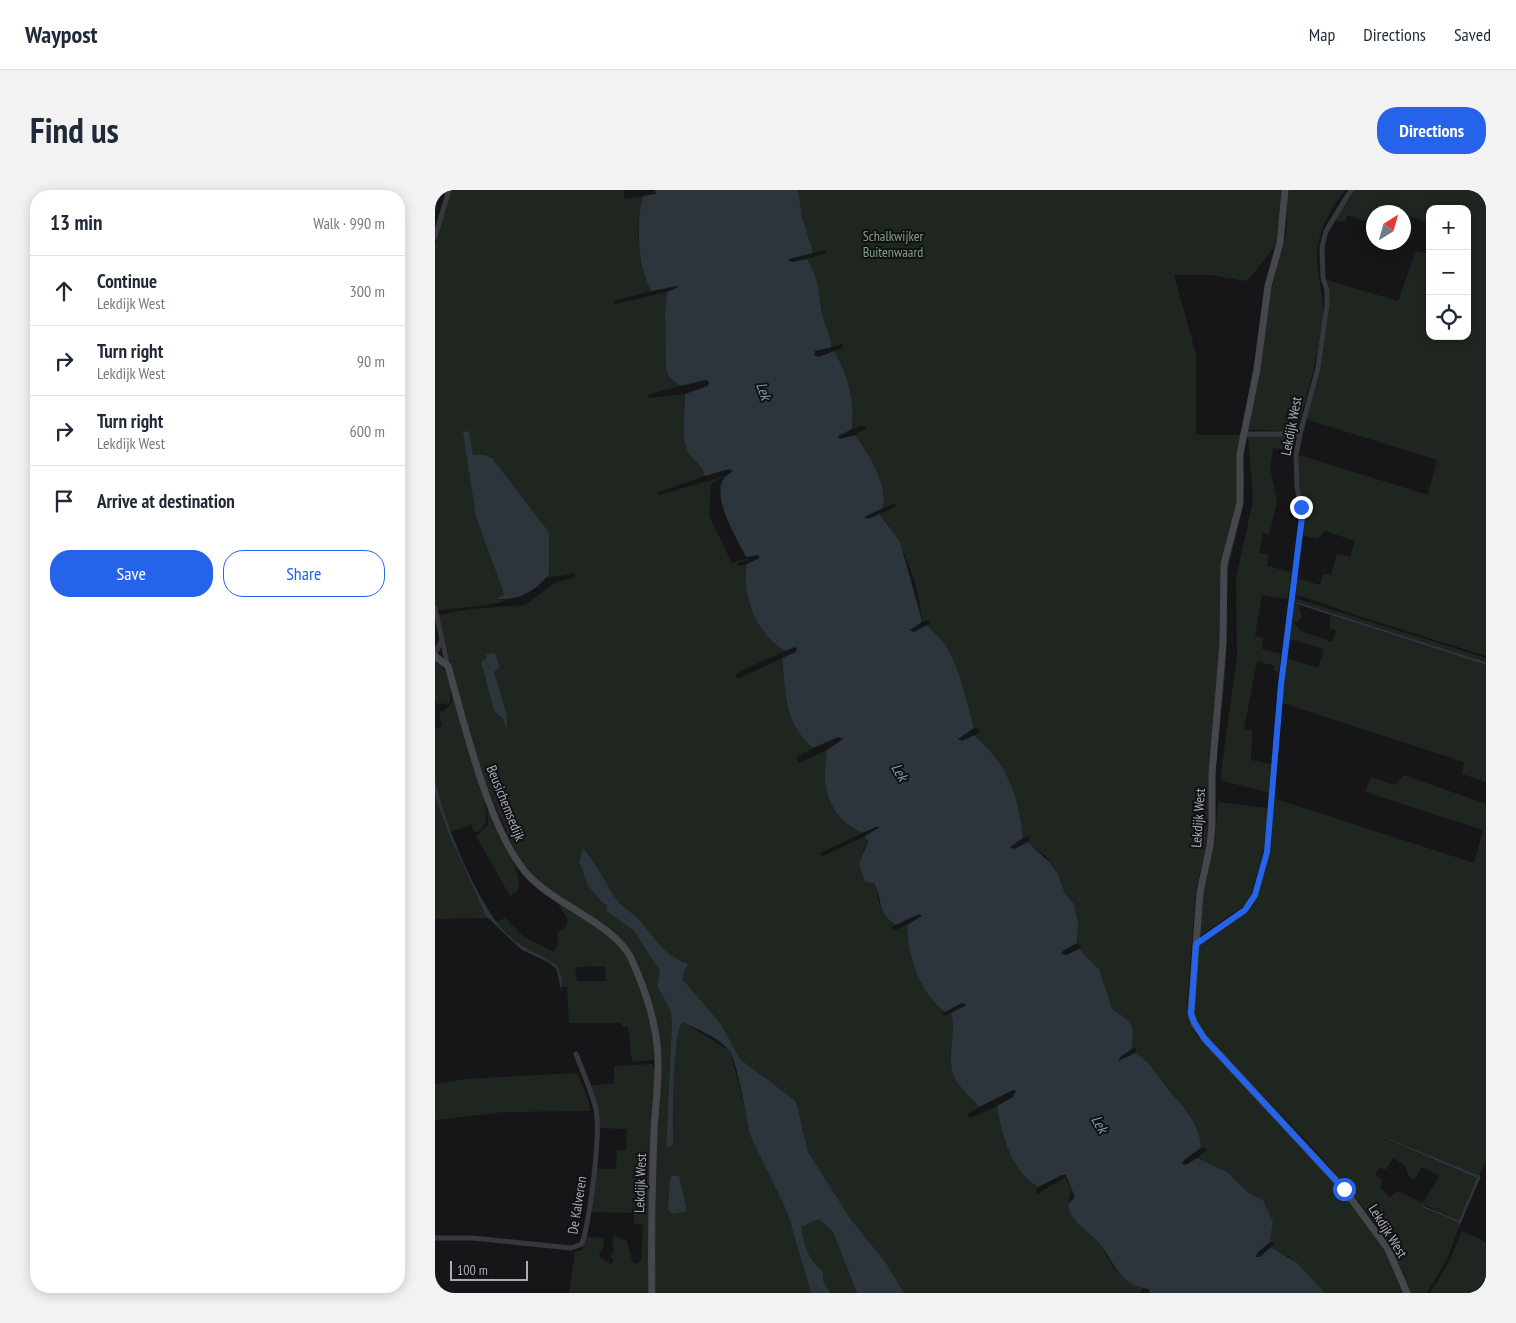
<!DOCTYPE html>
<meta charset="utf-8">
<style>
:root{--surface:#fff;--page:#f2f2f3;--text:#1f2937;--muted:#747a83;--line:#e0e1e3;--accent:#2563eb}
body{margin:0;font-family:"PT Sans Narrow",sans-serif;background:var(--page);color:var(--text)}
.controls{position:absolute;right:15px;top:15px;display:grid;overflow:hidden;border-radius:10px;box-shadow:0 2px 12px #0003}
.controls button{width:45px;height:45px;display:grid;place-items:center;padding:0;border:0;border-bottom:1px solid var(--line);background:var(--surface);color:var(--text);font:25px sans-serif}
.compass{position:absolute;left:931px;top:15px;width:45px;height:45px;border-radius:50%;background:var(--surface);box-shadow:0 2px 12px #0003;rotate:37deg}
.scale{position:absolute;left:15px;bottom:12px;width:78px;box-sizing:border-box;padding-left:5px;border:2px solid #a8adb8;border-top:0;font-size:14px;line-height:18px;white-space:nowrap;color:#a8adb8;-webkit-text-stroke:4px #111113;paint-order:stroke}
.stop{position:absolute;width:15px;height:15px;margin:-11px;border:4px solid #2563eb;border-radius:50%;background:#fff}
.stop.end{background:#2563eb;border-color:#fff;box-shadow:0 1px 5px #0008}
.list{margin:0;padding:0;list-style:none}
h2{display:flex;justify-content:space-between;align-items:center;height:65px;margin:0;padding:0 20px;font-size:21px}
h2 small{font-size:16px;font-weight:400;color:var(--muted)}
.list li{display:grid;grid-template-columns:32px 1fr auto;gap:15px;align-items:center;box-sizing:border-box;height:70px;padding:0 20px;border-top:1px solid var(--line)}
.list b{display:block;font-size:19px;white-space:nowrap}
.list p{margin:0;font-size:16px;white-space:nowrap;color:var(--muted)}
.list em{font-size:16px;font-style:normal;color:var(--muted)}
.actions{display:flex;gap:10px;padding:15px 20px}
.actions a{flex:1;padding:11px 0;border:1px solid var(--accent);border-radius:20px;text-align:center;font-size:18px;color:var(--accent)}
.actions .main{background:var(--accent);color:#fff}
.icon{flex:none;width:28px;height:28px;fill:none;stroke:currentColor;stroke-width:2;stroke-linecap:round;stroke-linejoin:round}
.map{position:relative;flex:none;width:1051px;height:1103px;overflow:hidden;border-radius:20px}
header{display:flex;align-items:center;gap:30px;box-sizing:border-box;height:70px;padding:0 25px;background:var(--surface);border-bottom:1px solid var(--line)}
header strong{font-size:24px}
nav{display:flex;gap:28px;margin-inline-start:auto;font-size:18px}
.intro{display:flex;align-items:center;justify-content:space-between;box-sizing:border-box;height:120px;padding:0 30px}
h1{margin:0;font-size:35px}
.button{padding:12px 22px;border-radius:20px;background:var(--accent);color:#fff;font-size:18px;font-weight:700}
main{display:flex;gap:30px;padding:0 30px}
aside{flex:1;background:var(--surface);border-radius:20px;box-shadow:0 2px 12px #0003}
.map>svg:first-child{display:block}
.green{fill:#1e261f;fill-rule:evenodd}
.water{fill:#2c353c}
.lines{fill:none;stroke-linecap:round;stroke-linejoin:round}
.street{stroke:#37383d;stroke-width:5}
.secondary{stroke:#45474d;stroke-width:7}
.route{stroke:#2563eb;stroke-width:6}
.labels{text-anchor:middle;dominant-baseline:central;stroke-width:4;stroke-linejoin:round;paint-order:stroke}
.park-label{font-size:14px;fill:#7fa381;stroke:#111113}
.street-label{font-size:14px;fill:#a8adb8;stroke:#111113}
.water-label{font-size:15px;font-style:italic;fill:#7f9bb3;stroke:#111113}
</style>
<header>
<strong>Waypost</strong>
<nav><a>Map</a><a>Directions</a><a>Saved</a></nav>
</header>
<div class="intro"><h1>Find us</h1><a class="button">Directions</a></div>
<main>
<aside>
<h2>13 min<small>Walk · 990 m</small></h2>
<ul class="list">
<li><svg class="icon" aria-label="ahead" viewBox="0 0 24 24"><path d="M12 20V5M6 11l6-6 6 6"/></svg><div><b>Continue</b><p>Lekdijk West</p></div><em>300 m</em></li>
<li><svg class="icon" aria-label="right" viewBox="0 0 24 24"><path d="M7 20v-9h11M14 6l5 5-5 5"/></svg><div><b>Turn right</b><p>Lekdijk West</p></div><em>90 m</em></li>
<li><svg class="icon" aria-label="right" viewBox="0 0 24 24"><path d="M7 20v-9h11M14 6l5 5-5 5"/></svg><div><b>Turn right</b><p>Lekdijk West</p></div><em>600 m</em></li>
<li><svg class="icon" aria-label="arrive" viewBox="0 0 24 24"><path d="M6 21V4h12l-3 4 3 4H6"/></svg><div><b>Arrive at destination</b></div></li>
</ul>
<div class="actions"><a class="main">Save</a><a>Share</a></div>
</aside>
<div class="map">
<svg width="1051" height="1103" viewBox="0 0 1051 1103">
<rect width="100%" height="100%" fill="#161618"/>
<!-- green -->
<g class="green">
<path d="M 16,0 L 188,0 L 190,9 L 208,6 C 200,32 202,79 217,101 L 178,111 L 180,114 L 232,102 L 230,122 L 231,178 L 233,186 L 245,196 L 212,205 L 214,208 L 250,204 C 250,223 247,253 259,270 C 263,277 269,278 270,286 L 221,303 L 224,305 L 290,286 L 276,294 L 274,326 L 297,373 L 318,367 L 301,374 L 305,376 L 312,374 C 306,406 321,444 350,461 L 306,481 L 300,486 L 302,489 L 347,468 C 351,504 347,530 378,558 L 361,567 L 364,573 L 392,560 C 386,595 391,625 427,643 L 384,664 L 388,666 L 430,646 L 433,649 L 424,673 L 442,698 L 443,710 L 450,725 L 461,735 L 456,737 L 458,741 L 472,735 C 473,767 484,802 510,822 L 507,823 L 508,826 L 516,823 C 523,847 513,871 523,893 C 527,902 538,910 544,917 L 533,924 L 533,926 L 536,928 L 562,916 C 567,947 575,980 603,997 L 601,1000 L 602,1004 L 631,987 L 636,1000 L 633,1014 L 637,1025 L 664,1053 L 680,1079 L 693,1091 L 708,1098 L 705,1103 L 469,1103 L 451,1073 L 415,1028 L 373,962 L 361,911 L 305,869 L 286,834 L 247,790 L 248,784 L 253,774 L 233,765 L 202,729 L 180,708 L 162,681 L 154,663 L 151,691 L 166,711 L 172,716 L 171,721 L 199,741 L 226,781 L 222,796 L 235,819 L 237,833 L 231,958 L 238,955 C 237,930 237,855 246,834 L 250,833 L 295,861 L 313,929 L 314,943 L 353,1024 L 384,1029 L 398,1042 L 422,1103 L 221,1103 L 218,1044 L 224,849 L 194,761 L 98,688 L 82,665 L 50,593 L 30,532 L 4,425 L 35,419 L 90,415 L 119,393 L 140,387 L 140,383 L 111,388 L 114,383 L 114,342 L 57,268 L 53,266 L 38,265 L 34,241 L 33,272 L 41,327 L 69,404 L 62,409 L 71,410 C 62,416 21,418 7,420 L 2,420 L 0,413 L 0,55 ZM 60,463 L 65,477 L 59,482 L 74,541 L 67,528 L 59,521 L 46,472 Z"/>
<path d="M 363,0 L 846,0 L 841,55 L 815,88 L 810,91 L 776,85 L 739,85 L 761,164 L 761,245 L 805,245 L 809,288 L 808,317 L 792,384 L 791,477 L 773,652 L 761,699 L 752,814 L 755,834 L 762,846 C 821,910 895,975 943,1048 C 954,1065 962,1085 970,1103 L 890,1103 L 856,1068 L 836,1057 L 840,1053 L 835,1052 L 838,1031 L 828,1010 L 814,1003 L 792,982 L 762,968 L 771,961 L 771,958 L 766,958 C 764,928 740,907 722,886 C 715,878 709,868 700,863 L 701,858 L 697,859 L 698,849 L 682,822 L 675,814 L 664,779 L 644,759 L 647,756 L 642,753 L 643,744 L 623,684 L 611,667 L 593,652 L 596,646 L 588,648 C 587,619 575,585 556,562 C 551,555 544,552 540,545 L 545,542 L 542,538 L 539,538 L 527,496 L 511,457 L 492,435 L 495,433 L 494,430 L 487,432 C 486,400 467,348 445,324 L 462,316 L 460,313 L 448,318 C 453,293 434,264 420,245 L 431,238 L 429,235 L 417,239 C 420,211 413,185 399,161 L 408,158 L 407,154 L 396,157 C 397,147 391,140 389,130 C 383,107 386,91 372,69 L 392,63 L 390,60 L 378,63 L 377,61 L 367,26 Z"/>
<path d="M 853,0 L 910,0 C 892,23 878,50 883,81 C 885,98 890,112 888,130 C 883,168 872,204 862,241 L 816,240 L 814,240 L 815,229 L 834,107 L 851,45 Z"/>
<path d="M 918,0 L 1051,0 L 1051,466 L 933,429 L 869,407 L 858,405 L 861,388 L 885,395 L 888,384 L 896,385 L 902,363 L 915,367 L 920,351 L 890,341 L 883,349 L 866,345 C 871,317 861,293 864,265 L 993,305 L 1002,270 L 870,229 L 884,177 L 894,98 L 892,90 L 963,111 L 981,61 L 993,64 L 995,58 L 995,146 L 1032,146 L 1032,19 L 995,19 L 995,34 L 975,26 L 969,44 L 968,22 L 938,22 L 938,34 L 912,25 L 910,32 L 899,30 Z"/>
<polygon points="813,245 861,246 859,261 838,258 835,278 842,312 834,345 828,343 824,363 834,365 832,376 856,382 853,409 827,405 820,446 828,448 827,459 846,464 844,482 839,481 840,476 822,471 809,539 817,540 816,570 836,574 834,603 785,590 802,466 801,389 818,310"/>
<polygon points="859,408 1051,468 1051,472 863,412 867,427 862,433 856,429"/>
<polygon points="895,425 1051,475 1051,592 1027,584 1029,572 847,513 852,468 883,478 889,459 854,449 856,430 866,441 897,452 901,441 895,439"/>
<path d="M 0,471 C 13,478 21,504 12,517 L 11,513 L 2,515 L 0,509 Z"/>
<path d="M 18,498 C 25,521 60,618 49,636 C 48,639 43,641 40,643 L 36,635 L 15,642 L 27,674 L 55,728 L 0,729 L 0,539 L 7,536 L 4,522 C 18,518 17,512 18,498 Z"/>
<path d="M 969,585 L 1051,614 L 1051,971 L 1044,985 L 921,937 L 1042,988 L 1024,1030 L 989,1015 L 989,1018 L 1023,1032 L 1024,1037 L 1012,1069 L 992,1103 L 975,1103 C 966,1082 958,1060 945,1041 C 897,970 830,910 771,848 L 761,835 L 758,817 L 764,755 L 812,720 C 830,699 834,637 838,608 L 1039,673 L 1048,640 L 930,602 L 936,587 L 960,595 ZM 959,968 L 971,977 L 973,985 L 979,990 L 987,977 L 1004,986 L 988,1013 L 963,1001 L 955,1007 L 945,998 L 947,991 L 940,984 L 946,977 L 950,980 Z"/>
<path d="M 52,610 C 59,626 90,688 83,701 L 75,706 L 41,646 L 53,635 Z"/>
<polygon points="783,612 833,618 829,659 816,705 810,715 766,745 764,744 767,703 780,649"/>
<path d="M 121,710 C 139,723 161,734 178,749 C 199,767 225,843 218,870 L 197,872 L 193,837 L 188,837 L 186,833 L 134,833 L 132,797 L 125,797 C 123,767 103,768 82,755 C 74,750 66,740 59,733 L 70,728 L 90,748 L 119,762 L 123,754 L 122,743 L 130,738 L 133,730 ZM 170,776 L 171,791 L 142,791 L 140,777 Z"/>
<polygon points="216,874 220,878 216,981 215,1103 134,1103 140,1062 148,1060 150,1046 169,1049 169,1055 164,1064 166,1068 176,1074 179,1070 175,1066 179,1061 177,1048 181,1046 192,1051 197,1071 200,1074 206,1071 208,1035 199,1034 199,1023 154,1022 159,979 181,979 182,960 191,960 192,939 162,938 162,924 154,896 179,893 179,876"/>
<polygon points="142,883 153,908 155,921 69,922 0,930 0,894 31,889"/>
<polygon points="1027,1041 1051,1052 1051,1103 995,1103 1014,1072"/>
</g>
<!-- water -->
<g class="water">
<path d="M 220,0 L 363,0 L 367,26 L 378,63 L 354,69 L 353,71 L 357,72 L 372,69 C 387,93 382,106 389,130 C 391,140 397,147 396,157 L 380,161 L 379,165 L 384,167 L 399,161 C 413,185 420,211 417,239 L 403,246 L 405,249 L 420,245 C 434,264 453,294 448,318 L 429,327 L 433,329 L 445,324 L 465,352 L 486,427 L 487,432 L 475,440 L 479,442 L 492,435 C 498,442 506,448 511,456 C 526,481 531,511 539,538 L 523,549 L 527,551 L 540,545 C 544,552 551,555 556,562 C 576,585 586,618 588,648 L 575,657 L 579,659 L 593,652 L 615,673 L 623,684 L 630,704 L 639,714 L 643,734 L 642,753 L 629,760 L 626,764 L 631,765 L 644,759 L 664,779 L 677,818 L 695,832 L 698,841 L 697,859 L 685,867 L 683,871 L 700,863 C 716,872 723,887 734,900 C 749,917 765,934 766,958 L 750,969 L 747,974 L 751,975 L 762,968 L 792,982 L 814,1003 L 828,1010 L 838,1031 L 835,1052 L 822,1063 L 821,1067 L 825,1067 L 836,1057 L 862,1073 L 890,1103 L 715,1103 L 714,1099 C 683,1095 680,1072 664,1053 C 654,1041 634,1030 633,1014 L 640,1007 L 631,985 L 627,985 L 603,997 C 575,980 567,946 562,916 L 578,907 L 581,901 L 578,900 L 544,917 C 536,908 524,898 519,886 C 511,867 522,844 516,823 L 532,815 L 527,813 L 510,822 C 484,802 473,767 472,735 L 487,726 L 484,724 L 461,735 C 441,722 448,708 439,693 L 430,692 L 424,673 L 433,652 L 430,646 L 445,637 L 441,637 L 427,643 C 391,625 386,596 392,560 L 408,549 L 403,547 L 378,558 C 348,532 351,503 347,468 L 361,462 L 362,458 L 360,457 L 350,461 C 321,444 306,406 312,374 L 325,368 L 323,365 L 311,367 C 303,350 273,303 291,286 C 293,284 296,283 298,281 L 294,279 L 270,286 C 268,276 259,272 254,264 C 245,247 250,222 250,204 L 273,196 L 274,192 L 271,190 L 245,196 L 233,186 L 231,178 L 230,122 L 232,102 L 244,97 L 242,96 L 217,101 C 202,81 201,29 208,6 L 221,4 Z"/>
<path d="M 34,241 L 38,265 L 50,265 L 57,268 L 114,342 L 114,384 C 101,401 83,411 61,409 L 69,404 L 41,327 L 28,242 Z"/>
<polygon points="862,412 1051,472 1051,475 862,414"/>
<polygon points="60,463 65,477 59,482 71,522 73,542 67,528 59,521 46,472 51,469 52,464"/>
<path d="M 0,590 C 9,632 43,717 74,746 C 88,760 108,764 123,777 L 127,790 L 126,801 L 122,779 L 113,772 L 87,760 L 51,726 L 14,644 L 0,605 Z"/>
<path d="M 148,659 C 156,664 172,696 180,707 C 185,715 195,721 202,728 C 222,749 225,763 253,774 L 248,784 L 248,790 L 286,834 L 305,869 L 361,911 L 373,962 L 415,1028 L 451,1073 L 469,1103 L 422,1103 L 398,1042 L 384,1029 L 366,1037 C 369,1056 373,1069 388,1082 L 388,1091 L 395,1103 L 376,1103 L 353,1024 L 314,943 C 313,930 301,868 294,860 C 284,848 264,840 250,833 L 246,834 C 237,855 238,930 238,955 L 231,958 L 237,833 L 235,819 L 222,796 L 225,781 L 199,741 L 171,721 L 172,716 C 167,713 153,697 151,691 C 148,685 149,680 144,672 Z"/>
<polygon points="921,936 1046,986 1024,1037 1023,1032 989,1018 986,1015 1024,1030 1042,988"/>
<polygon points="237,986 244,986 252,1021 238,1024 233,1020 235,988"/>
</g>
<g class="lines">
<!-- street -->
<g class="street">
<polyline points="0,47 14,0"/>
<polyline points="808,244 865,244"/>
<polyline points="0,418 13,476"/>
<polyline points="0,463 7,450"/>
<polyline points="761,754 810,720 820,705 832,662 846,495 867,327 862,296 861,265 865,244 883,178 892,115 892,100 888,88 887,57 891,41 916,0"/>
<path d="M 0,1048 L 37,1048 L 136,1058 L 147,1054 C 155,1028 166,945 161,919 C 156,900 148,882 141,864"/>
</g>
<!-- secondary -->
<g class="secondary">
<polyline points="850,0 845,53 833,96 822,179 805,264 805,313 789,374 788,453 777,584 777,636 775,656 765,702 756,823 759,833 769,848 909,999 953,1059 972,1103"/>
<path d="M 0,466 L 13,476 C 29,532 55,645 94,686 C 120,714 180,735 196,768 C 205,788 215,814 219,836 C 227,869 221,907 219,941 C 217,995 216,1049 217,1103"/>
</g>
</g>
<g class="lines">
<!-- route -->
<polyline class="route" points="866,317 867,327 846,495 832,662 820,705 810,720 761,754 756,824 759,832 769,848 909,999"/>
</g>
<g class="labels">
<!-- park labels -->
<g class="park-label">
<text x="458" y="46">Schalkwijker<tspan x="458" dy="16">Buitenwaard</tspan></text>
</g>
<!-- street labels -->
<g class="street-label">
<text transform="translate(856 236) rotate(-79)">Lekdijk West</text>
<text transform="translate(71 613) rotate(68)">Beusichemsedijk</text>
<text transform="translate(763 628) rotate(-86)">Lekdijk West</text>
<text transform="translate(205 993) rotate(-88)">Lekdijk West</text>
<text transform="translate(142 1015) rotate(-81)">De Kalveren</text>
<text transform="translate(953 1041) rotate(58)">Lekdijk West</text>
</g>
<!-- water labels -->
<g class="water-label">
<text transform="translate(329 201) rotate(71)">Lek</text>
<text transform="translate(465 582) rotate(60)">Lek</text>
<text transform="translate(665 934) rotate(60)">Lek</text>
</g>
</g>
</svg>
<div class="controls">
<button>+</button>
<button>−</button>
<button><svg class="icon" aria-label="locate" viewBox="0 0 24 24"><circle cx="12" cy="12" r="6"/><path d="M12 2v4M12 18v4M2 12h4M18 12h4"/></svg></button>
</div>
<svg class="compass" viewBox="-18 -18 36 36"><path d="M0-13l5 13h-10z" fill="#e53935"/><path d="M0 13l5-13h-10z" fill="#747a83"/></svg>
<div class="scale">100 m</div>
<div class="stop" style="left:909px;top:999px"></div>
<div class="stop end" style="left:866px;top:317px"></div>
</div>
</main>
